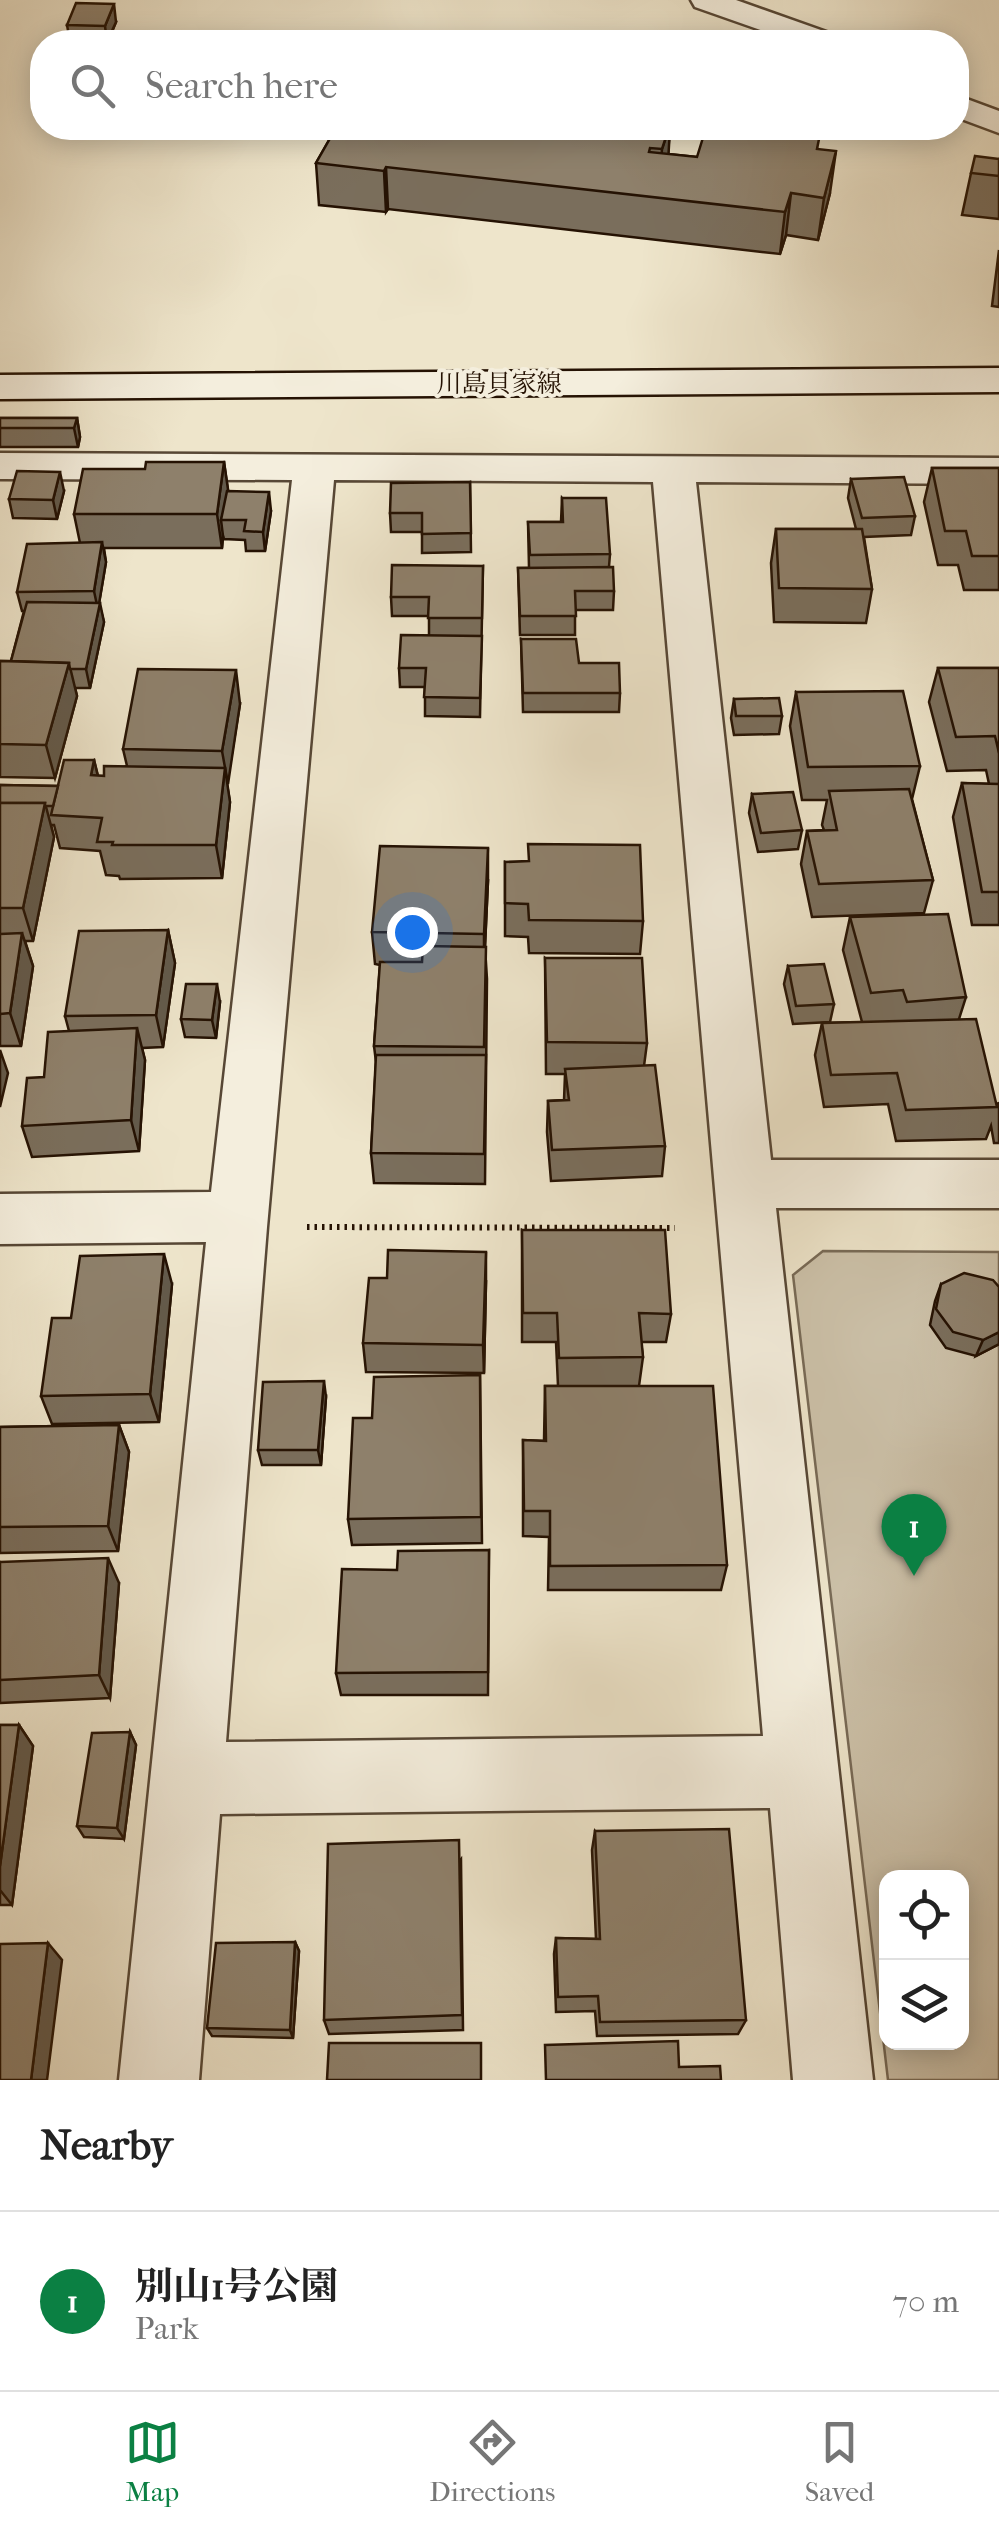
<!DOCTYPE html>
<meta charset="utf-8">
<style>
:root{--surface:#fff;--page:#f2f2f2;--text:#222;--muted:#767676;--line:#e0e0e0;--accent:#0b8043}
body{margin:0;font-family:"IM FELL French Canon","Noto Serif JP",serif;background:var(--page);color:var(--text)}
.controls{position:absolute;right:30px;bottom:30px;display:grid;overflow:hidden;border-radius:20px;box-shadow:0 5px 25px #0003}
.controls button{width:90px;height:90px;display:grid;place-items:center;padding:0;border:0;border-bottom:2px solid var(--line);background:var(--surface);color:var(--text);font:50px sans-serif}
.you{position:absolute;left:412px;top:932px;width:35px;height:35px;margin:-25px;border:8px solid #fff;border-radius:50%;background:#1a73e8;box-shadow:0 0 0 15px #1a73e833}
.badge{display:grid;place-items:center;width:65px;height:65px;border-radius:50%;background:var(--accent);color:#fff;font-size:32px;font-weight:700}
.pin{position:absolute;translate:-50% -82px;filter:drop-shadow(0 2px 5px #0008)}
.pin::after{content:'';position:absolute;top:52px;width:35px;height:30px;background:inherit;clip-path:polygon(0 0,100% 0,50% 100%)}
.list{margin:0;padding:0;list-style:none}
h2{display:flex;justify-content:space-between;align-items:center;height:130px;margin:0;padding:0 40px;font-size:42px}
h2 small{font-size:32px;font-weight:400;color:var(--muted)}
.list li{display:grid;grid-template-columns:65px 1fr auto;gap:30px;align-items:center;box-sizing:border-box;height:180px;padding:0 40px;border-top:2px solid var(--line)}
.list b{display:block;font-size:38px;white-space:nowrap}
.list p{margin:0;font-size:32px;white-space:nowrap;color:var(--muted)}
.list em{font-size:32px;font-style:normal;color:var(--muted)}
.icon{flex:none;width:55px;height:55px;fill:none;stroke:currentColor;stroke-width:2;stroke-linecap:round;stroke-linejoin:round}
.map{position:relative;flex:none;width:999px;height:2080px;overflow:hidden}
.search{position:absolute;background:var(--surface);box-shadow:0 5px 25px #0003;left:30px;right:30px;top:30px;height:110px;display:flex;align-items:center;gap:25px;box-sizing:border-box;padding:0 35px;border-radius:40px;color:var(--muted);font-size:38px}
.sheet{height:310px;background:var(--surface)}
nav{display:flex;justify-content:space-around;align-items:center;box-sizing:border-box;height:140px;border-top:2px solid var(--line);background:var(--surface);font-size:28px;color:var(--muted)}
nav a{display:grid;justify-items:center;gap:5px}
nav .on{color:var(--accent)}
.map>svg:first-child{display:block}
.green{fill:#ccc1a9;stroke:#786a56;stroke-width:2.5;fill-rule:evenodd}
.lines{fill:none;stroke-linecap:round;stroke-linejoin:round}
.street-casing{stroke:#574735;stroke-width:5}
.secondary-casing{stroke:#251203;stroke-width:5}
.path{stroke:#251203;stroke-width:6;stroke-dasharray:2.5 5;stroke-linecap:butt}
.street{fill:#f4eedd;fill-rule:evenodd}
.secondary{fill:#f4eedd;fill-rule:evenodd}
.wall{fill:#7a6e5c;stroke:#251203;stroke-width:2.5}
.shaded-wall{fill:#635a4b;stroke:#251203;stroke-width:2.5}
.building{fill:#8e806b;stroke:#251203;stroke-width:2.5}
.labels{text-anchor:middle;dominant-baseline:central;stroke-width:8;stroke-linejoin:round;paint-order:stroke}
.far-street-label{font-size:25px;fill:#251203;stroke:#f4eedd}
</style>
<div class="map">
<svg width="999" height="2080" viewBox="0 0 999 2080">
<rect width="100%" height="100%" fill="#eee5cb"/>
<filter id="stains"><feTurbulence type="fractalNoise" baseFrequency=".002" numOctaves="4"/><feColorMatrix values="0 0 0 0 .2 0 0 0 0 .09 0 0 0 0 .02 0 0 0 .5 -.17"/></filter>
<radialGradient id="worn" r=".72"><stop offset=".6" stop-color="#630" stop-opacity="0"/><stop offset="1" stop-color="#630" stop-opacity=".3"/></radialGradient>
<!-- green -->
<path class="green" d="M 823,1251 L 999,1252 L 999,2080 L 888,2080 L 793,1275 ZM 886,1878 L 962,1878 L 962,2042 L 886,2042 Z"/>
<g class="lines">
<!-- street casing -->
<g class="street-casing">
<g id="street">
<polygon points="691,0 736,0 835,35 840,42 795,42 695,7"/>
<polygon points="956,95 999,111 999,133 956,117"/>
<path d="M 0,453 L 999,458 L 999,484 L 696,482 L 771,1160 L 999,1160 L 999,1208 L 776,1208 L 873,2080 L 793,2080 L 770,1808 L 220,1814 L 199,2080 L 119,2080 L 206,1242 L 0,1244 L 0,1194 L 211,1192 L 292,480 L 0,479 ZM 334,480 L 653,482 L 763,1736 L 226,1742 L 267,1227 Z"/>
</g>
</g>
<!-- secondary casing -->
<g class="secondary-casing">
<polygon id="secondary" points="999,368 999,392 0,399 0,375"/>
</g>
<!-- path -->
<polyline class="path" points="307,1227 675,1228"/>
<!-- street -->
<use href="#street" class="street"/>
<!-- secondary -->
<use href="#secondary" class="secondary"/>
</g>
<!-- wall -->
<g class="wall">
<polygon points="116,22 108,42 70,42 67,25"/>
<polygon points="336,128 492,128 492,134 523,137 670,128 668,154 697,157 818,149 830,193 818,240 786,235 780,254 388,209 386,212 319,205 316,163"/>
<polygon points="999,159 999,219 962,215 971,173"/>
<polygon points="999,250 999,307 992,306"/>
<polygon points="0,418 77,418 80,437 78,447 0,447"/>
<polygon points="224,462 228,491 271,511 265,551 246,551 245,540 224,539 223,536 222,548 104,548 106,562 99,603 104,622 90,688 75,688 77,696 55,778 0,777 0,661 11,661 24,611 22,611 17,592 80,543 74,514 145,469"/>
<polygon points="932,468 999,468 999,590 964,590 958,565 938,565 924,502"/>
<polygon points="851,479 915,516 911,535 864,537 872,589 866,623 774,622 771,563 776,529 856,529 848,498"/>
<polygon points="470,482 471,552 422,553 422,532 391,532 390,513"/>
<polygon points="64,491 57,519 13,518 9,499"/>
<polygon points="562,498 610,554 609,567 614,591 613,610 575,610 575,635 520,635 518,568 529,568 528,522 561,522"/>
<polygon points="483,566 480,717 425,716 425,687 400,687 399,668 429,635 429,616 392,616 391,597"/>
<polygon points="521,639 579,663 620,693 619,712 523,712"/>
<polygon points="938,668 999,668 999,925 972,925 953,817 962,783 989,784 986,770 947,771 929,702"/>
<polygon points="796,692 920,766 912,799 933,880 924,913 812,917 801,864 807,831 824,830 822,825 827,800 802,800 790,726"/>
<polygon points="734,699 782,716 779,734 734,735 731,718"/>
<polygon points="240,704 227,784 230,802 222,878 120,879 119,876 106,875 100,851 60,848 54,825 51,825 54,837 33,941 25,941 33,966 21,1046 0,1046 0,785 58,786 94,760 98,776 104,776 127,766 123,749"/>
<polygon points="752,794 802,830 798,849 758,852 749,813"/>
<polygon points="505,862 643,921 640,954 529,953 528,937 505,936"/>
<polygon points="488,881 485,947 487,979 485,1184 374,1183 371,1153 376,1062 374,1046 380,965 375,964 372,932"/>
<polygon points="850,917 966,997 959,1019 996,1104 999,1103 999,1143 994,1143 991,1126 986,1139 896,1141 888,1104 824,1107 815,1055 822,1023 862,1022 843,950"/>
<polygon points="168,930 175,963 163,1047 142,1048 145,1060 139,1151 32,1157 22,1126 69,1031 65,1016"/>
<polygon points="545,958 647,1043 644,1066 665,1146 662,1176 551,1181 547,1132 548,1101 564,1100 565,1074 546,1074"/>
<polygon points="788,966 834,1004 830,1022 793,1024 784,984"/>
<polygon points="220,1002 216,1038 185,1037 181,1019"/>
<polygon points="522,1230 671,1314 666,1342 641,1342 643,1357 639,1386 727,1565 721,1590 548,1590 549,1537 523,1536 523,1440 544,1441 545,1386 558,1386 556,1342 522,1342"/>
<polygon points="486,1282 484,1373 366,1372 363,1343"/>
<polygon points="172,1284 159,1422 52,1424 41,1396 71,1318"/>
<polygon points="941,1284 999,1344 976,1356 946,1348 930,1325 935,1301"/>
<polygon points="480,1375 482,1543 352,1545 348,1519 372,1418"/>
<polygon points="326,1397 321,1465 262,1465 258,1450"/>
<polygon points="119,1425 129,1452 118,1551 0,1553 0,1427"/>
<polygon points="489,1550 488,1695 341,1695 336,1673 397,1570"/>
<polygon points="0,1562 119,1583 110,1698 0,1703"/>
<polygon points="0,1725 19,1725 33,1746 12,1905 0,1905"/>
<polygon points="130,1732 136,1745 124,1839 84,1837 77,1826"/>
<polygon points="595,1831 746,2020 738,2034 597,2036 595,2011 556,2012 554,1954 556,1938 596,1939 592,1850"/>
<polygon points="461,1859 463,2030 329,2034 324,2020"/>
<polygon points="295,1942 299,1951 293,2038 212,2036 207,2028"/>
</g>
<!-- shaded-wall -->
<g class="shaded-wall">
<polygon points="114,4 116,22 107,42 105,26"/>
<polygon points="479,128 492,128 492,144 480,169"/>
<polygon points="669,128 670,128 668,163 659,191 662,149"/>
<polygon points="836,151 830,193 818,240 824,198"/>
<polygon points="386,167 388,209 386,212 384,171"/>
<polygon points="791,193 786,235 780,254 785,212"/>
<polygon points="77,418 80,437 78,447 74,428"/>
<polygon points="224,462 229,496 221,520 223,536 222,548 217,514"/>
<polygon points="60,472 64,491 57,519 53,500"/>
<polygon points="269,492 271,511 265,551 263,532"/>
<polygon points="102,542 106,562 98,610 94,591"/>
<polygon points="100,603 104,622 90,688 86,669"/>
<polygon points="69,663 77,696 55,778 46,745"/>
<polygon points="236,670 240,704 228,784 222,751"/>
<polygon points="94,760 102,793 91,775"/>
<polygon points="225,768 230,802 222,878 216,845"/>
<polygon points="45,803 54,837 33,941 23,908"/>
<polygon points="488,848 488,881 484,967 484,934"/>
<polygon points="168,930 175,963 163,1047 156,1015"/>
<polygon points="22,933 33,966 21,1046 10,1013"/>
<polygon points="217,984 220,1002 216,1038 212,1020"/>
<polygon points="137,1028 145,1060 139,1151 131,1120"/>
<polygon points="0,1050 8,1073 0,1107"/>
<polygon points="486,1252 486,1282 484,1373 483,1345"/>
<polygon points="164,1254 172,1284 159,1422 150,1394"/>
<polygon points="999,1332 999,1344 976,1356 983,1340"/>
<polygon points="324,1381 326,1397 321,1465 318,1450"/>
<polygon points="119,1425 129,1452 118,1551 108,1526"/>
<polygon points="108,1558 119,1583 110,1698 99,1675"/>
<polygon points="19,1725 33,1746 12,1905 0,1890 0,1866"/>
<polygon points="130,1732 136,1745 124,1839 117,1828"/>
<polygon points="295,1942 299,1951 293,2038 290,2030"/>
<polygon points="48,1943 62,1960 47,2080 31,2080"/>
</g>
<!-- building -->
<g class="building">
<polygon points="76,3 114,4 105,26 67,25"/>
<polygon points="336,128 433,128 523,137 527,128 669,128 662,149 650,148 649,152 697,157 706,128 757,128 820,134 817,149 836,151 824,198 791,193 785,212 386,167 384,171 316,163"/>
<polygon points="975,156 999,159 999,176 971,173"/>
<polygon points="0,418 77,418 74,428 0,428"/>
<polygon points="146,462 224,462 217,514 74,514 83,469 145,469"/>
<polygon points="932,468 999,468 999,556 972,556 966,531 945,531"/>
<polygon points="17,471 60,472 53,500 9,499"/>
<polygon points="904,477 915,516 862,518 851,479"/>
<polygon points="470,482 471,533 422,534 422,513 390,513 391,483"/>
<polygon points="227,491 269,492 263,532 244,531 246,520 221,520"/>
<polygon points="562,498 606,498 610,554 530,555 528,522 563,522"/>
<polygon points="776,529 862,529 872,589 779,588"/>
<polygon points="102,542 94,591 17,592 27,544"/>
<polygon points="392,565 483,566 482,618 428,618 429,597 391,597"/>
<polygon points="613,567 614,591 575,591 576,616 520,616 518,568"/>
<polygon points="27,602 100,603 86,669 70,669 69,663 11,661"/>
<polygon points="401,635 482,636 480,698 424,697 426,668 399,668"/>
<polygon points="521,639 576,639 579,663 619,663 620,693 523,693"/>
<polygon points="0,661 69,663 46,745 0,744"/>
<polygon points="938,668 999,668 999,753 995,736 956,737"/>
<polygon points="138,669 236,670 222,751 123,749"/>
<polygon points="903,691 920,766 808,767 796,692"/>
<polygon points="779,698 782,716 736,716 734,699"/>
<polygon points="64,760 94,760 91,775 104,776 104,766 225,768 216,845 112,845 113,842 97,842 102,818 51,815"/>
<polygon points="962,783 999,784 999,892 982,892"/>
<polygon points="0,785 58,786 53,806 45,806 45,803 0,803"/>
<polygon points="909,789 933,880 819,884 807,831 837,830 829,791"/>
<polygon points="793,792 802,830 761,833 752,794"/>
<polygon points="0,803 45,803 23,908 0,908"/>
<polygon points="528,844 640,845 643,921 529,920 528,904 505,903 505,862 529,861"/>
<polygon points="380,846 488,848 484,934 372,932"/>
<polygon points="948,914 966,997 907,1002 903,990 871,993 850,917"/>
<polygon points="168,930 156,1015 65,1016 79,931"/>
<polygon points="22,933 10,1013 0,1014 0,934"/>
<polygon points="423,946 486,947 484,1047 374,1046 380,962 422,962"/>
<polygon points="545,958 642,958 647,1043 547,1042"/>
<polygon points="824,964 834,1004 796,1006 788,966"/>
<polygon points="186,984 217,984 212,1020 181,1019"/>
<polygon points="976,1019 997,1107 906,1110 897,1073 831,1075 822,1023"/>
<polygon points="137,1028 131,1120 22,1126 27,1078 44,1077 48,1032"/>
<polygon points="376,1055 486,1055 484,1154 371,1153"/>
<polygon points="655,1065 665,1146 552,1150 548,1101 569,1100 565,1069"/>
<polygon points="522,1230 665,1230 671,1314 639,1313 643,1357 559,1358 557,1313 523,1313"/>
<polygon points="388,1250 486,1252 483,1345 363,1343 369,1278 387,1278"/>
<polygon points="164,1254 150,1394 41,1396 52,1318 71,1318 80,1256"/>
<polygon points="964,1273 993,1280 999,1287 999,1332 983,1340 953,1332 936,1309 941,1284"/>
<polygon points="480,1375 481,1517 348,1519 353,1418 372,1418 374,1377"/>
<polygon points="324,1381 318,1450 258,1450 263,1382"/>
<polygon points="545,1386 713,1386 727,1565 550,1566 550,1511 524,1511 523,1440 546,1441"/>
<polygon points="119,1425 108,1526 0,1527 0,1427"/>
<polygon points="489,1550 488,1672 336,1673 342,1569 397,1570 398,1551"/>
<polygon points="108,1558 99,1675 0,1680 0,1562"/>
<polygon points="0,1725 19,1725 0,1866"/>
<polygon points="130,1732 117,1828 77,1826 92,1733"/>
<polygon points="729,1829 746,2020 600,2022 598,1996 558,1997 556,1938 600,1939 595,1831"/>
<polygon points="459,1840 462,2015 324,2020 328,1844"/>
<polygon points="295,1942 290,2030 207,2028 216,1943"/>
<polygon points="48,1943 31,2080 0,2080 0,1944"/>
<polygon points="678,2041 679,2067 720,2066 721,2080 546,2080 545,2045"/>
<polygon points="329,2043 481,2043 481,2080 327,2080"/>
</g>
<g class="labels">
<!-- far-street labels -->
<g class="far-street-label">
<text x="499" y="383">川島貝家線</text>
</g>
</g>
<rect width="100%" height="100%" filter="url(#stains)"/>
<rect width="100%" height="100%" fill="url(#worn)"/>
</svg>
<div class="controls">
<button><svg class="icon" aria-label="locate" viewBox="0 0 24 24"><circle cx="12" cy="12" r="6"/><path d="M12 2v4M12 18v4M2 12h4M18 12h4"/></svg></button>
<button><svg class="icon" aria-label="layers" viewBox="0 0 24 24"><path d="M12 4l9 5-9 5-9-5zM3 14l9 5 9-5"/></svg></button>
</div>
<div class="you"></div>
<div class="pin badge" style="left:914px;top:1576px">1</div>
<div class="search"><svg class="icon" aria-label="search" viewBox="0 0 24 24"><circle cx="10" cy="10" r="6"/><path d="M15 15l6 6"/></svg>Search here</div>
</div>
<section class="sheet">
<h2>Nearby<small></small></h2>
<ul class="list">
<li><span class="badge">1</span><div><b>別山1号公園</b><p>Park</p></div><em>70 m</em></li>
</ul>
</section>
<nav>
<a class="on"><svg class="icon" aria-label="map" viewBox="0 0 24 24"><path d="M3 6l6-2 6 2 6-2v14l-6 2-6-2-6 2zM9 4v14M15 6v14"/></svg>Map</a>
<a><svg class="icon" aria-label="directions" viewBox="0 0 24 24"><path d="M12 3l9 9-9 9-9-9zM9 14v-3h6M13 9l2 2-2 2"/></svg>Directions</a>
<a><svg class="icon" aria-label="saved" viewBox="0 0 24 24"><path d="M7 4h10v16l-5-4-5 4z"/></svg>Saved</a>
</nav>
